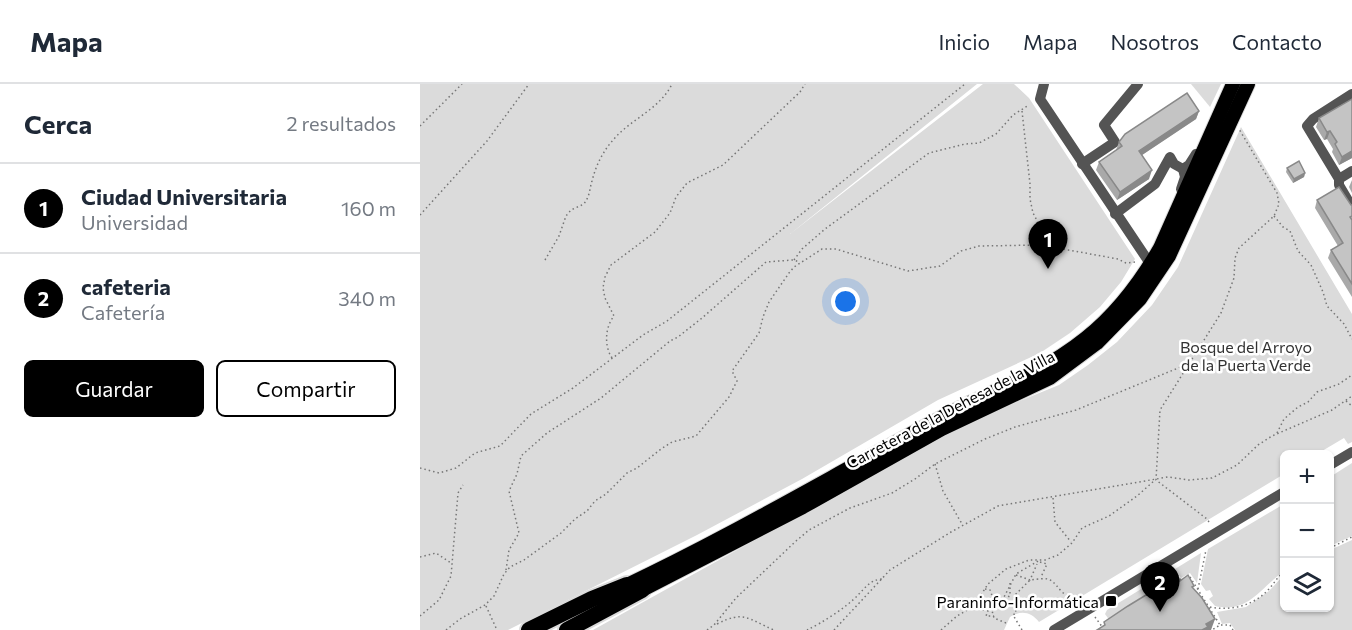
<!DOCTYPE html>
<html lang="es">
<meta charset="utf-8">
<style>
:root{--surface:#fff;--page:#f6f6f7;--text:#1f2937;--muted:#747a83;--line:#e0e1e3;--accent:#000}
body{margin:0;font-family:Commissioner,sans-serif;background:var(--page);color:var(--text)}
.controls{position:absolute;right:18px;bottom:18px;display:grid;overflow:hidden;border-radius:9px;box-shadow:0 2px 4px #0004}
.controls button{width:54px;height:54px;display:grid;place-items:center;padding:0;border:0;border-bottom:2px solid var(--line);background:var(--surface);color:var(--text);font:30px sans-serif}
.you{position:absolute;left:426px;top:218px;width:21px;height:21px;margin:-15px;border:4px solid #fff;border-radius:50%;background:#1a73e8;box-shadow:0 0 0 9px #1a73e833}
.badge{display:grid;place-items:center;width:39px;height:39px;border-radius:50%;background:var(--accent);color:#fff;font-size:20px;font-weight:700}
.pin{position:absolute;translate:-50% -50px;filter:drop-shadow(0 2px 3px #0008)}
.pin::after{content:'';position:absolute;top:32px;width:21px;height:18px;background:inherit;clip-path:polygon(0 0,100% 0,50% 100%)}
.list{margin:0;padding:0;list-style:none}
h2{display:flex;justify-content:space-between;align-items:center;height:78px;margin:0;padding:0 24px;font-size:26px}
h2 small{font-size:20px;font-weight:400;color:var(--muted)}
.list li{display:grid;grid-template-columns:39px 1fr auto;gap:18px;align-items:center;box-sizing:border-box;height:90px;padding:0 24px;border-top:2px solid var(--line)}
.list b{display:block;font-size:22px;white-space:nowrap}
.list p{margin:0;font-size:20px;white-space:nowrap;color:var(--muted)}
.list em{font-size:20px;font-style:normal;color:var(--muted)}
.actions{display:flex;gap:12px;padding:18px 24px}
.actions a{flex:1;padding:14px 0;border:2px solid var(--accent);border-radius:9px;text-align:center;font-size:21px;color:var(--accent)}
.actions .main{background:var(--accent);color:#fff}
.icon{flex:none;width:33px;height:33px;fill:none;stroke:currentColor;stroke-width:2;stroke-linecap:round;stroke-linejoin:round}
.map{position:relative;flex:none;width:932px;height:546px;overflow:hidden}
header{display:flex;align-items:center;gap:36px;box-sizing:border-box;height:84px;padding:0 30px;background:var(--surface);border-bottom:2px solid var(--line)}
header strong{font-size:28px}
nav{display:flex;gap:33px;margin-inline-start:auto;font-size:21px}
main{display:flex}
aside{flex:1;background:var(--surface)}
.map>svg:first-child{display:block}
.green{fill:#dbdbdb}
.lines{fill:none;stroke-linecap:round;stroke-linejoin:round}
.major-casing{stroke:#dbdbdb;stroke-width:16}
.highway-casing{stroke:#dbdbdb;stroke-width:20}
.path{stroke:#767676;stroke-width:1.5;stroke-dasharray:1.5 3;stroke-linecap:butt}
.minor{stroke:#545454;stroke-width:10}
.major{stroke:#000;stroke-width:14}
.highway{stroke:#000;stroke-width:16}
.wall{fill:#a9a9a9}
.shaded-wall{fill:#898989}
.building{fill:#c4c4c4;stroke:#898989;stroke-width:1.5}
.poi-dot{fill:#000;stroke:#fff;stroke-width:2}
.labels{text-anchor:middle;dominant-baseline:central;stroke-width:5;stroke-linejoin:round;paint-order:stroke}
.park-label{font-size:16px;fill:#323232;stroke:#fff}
.street-label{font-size:16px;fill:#000;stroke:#fff}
.poi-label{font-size:16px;fill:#000;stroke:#fff;text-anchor:end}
</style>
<header>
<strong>Mapa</strong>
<nav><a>Inicio</a><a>Mapa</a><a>Nosotros</a><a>Contacto</a></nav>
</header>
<main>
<aside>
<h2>Cerca<small>2 resultados</small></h2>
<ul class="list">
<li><span class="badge">1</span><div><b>Ciudad Universitaria</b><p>Universidad</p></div><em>160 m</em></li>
<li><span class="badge">2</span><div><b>cafeteria</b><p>Cafetería</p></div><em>340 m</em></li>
</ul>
<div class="actions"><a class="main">Guardar</a><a>Compartir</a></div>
</aside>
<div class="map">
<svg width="932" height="546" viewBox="0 0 932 546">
<rect width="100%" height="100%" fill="#fff"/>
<!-- green -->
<g class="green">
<polygon points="0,0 557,0 370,150 563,0 594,0 609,14 715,175 701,198 680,223 650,249 620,269 518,316 382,395 277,451 88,546 0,546"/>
<polygon points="771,0 801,0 790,23"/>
<path d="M 821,43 L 932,230 L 932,358 L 928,360 L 924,354 L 897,370 L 864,370 L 864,390 L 619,538 C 611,528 601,526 590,533 L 584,546 L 173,546 L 546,339 L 639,301 L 668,281 L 697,258 L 732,221 L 758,183 Z"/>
<polygon points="932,379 932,452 910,462 910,393"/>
<path d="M 864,420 L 864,487 C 841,503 829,530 795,522 L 789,515 L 793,512 L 790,506 L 786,507 L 781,500 L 788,465 Z"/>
<polygon points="932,456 932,546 815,546 810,539 802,540 797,528 826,523 849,507 864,491 864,524 910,524 910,466"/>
<polygon points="781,469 777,499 770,489 761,494 755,485"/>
<polygon points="744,491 750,500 690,537 685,530 687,526"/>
</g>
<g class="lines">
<!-- major casing -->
<g class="major-casing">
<g id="major">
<path d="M 207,501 C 296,459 381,410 467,363 C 494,348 520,334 547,320 C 589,301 630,283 666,254 C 696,230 721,197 740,164 L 813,0"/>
<polyline points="222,506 383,423 522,345 630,294 677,259 720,215 749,172 828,0"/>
</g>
</g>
<!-- highway casing -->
<g class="highway-casing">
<g id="highway">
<polyline points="109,546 172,515 207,501"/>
<polyline points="147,546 222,506"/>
</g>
</g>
<!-- path -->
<g class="path">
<polyline points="602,27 610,100 610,115 613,129 623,148 627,162"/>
<polyline points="0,42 42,0"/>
<polyline points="0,131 67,57 109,0"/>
<polyline points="854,132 863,143 870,147 878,167 891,181 903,208 907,222 924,240 932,255"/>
<path d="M 125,176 L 139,152 L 146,132 L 151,126 L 164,120 L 167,115 C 170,109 170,103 172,97 C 176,81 183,67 194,55 C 211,35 240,25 252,0"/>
<polyline points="374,176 382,165 405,145 509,69 545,60 559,59 576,50 593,31 609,21"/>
<path d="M 192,274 C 184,262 185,243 194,232 L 185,214 L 183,204 L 185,193 L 191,181 L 235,148 L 250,129 L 256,113 L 267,99 L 303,81 L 380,8 L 385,0"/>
<polyline points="926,317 932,322"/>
<polyline points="857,349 864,335 878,323 888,318 897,308 919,300 932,291"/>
<polyline points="515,380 523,407 542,440"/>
<polyline points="0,384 19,389 36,384 55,369 80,362 111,330 153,304 223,251 247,237 545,0"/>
<polyline points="633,414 635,438 651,458"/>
<polyline points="789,438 787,435 736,396 740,326 801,229 814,194 815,174 819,164 854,132 859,120 857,109 819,45"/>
<polyline points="910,464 932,453"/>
<polyline points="0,473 16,469 31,479"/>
<polyline points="620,478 627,480 621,493"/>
<polyline points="86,486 89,466 99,449 89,407 97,390 101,372 127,349 181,314 250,257 258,253 282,234 346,178 373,176 380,178"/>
<polyline points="755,487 762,498"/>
<polyline points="596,491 610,496 617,480"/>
<polyline points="770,493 800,541 792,546"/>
<polyline points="590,499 590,510"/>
<polyline points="565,505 570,506 574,517"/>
<polyline points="778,505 786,466"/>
<polyline points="66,522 77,546"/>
<polyline points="555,522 575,519 584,513 596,490 620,476"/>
<polyline points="575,522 581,525 590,518 594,518"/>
<polyline points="555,523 556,525 568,527 566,532 574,532"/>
<path d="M 790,523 C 811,527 833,522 848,506 C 854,500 857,493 864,488"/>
<polyline points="0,532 19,516 31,492 38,409 43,401"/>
<polyline points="675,533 683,544"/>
<polyline points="586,539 574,534 571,523 587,516 590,510"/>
<path d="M 297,540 C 324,526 328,535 354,546"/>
<polyline points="801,541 810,541 813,546"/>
<polyline points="26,546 40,535 65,521 74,512 84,490 90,483 104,476 141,449 155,435 167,427 175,417 186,410 207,389 217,384 241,365 252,358 276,352 309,313 317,297 312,287 339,249 343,233 349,218 369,189 374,183 402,165 416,165 488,187 520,182 541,167 559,162 621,161 698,175 706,179 716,178"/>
<polyline points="287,546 294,541 316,514 376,457 389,446 430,424 472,409 495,395 515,380 565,355 595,343 656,326 768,280"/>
<path d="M 387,546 C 402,539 427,523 438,511 C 446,503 450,496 462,495"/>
<polyline points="414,546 470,486 531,448 578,422 748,393 769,396 792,394 817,381 838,361 852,352 912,326 932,312"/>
<polyline points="521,546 537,532 554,522 568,500 586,485 609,476 625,476 638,471 652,459 662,444 689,432 717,412 735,396"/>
<path d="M 602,546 L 593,531 L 596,529 L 594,512 L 610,496 C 629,494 629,492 641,507 C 645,511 650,513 654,517"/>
</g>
<!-- minor -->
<g class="minor">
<polyline points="624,0 620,15 731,181"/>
<polyline points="662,80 695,58 684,41 718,0"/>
<polyline points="932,87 919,95 919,101 932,123"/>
<polyline points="919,95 887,42 893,35 932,10"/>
<polyline points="761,105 765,93 763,85 769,81 776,70"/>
<polyline points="695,130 735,100 750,73 754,80 763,85"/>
<polyline points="910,381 932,368"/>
<polyline points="634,546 864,408"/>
</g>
<!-- major -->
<use href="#major" class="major"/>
<!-- highway -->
<use href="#highway" class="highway"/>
</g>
<!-- wall -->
<g class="wall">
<polygon points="932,15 932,74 919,81 912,68 913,65 907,55 904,56 896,43 899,34"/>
<polygon points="779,27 776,35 722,71 729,95 697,116 676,86 679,78 696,66 699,58"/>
<polygon points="867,84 885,89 884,93 873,99 866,88"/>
<polygon points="932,96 932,109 929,103"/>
<polygon points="897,116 932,121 932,213 908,174 911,166 918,162 895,124"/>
</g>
<!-- shaded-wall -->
<g class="shaded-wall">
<polygon points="779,27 776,35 716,75 719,67"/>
<polygon points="910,47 907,55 904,56 907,48"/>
<polygon points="932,67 932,74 919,81 922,73"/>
<polygon points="732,86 729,95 697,116 700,108"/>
<polygon points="885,89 884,93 873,99 874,95"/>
<polygon points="795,535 791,546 782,546 786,540"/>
</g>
<!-- building -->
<g class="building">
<polygon points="767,9 779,27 719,67 732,86 700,108 679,78 702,62 699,58 705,50"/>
<polygon points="932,15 932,67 922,73 915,60 917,58 910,47 907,48 899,34"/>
<polygon points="879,77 885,89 874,95 867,84"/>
<polygon points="919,103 931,121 932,121 932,132 930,133 932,136 932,200 911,166 923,159 897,116"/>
<polygon points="768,491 774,502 772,503 782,514 795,535 786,540 788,543 782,546 677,546 685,541 684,538 708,522 757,492 760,497"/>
</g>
<!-- markers -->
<rect class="poi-dot" x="685" y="511" width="12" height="12" rx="3"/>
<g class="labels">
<!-- park labels -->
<g class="park-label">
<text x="826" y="262">Bosque del Arroyo<tspan x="826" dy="18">de la Puerta Verde</tspan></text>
</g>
<!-- street labels -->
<g class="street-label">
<text transform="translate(530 325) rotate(-28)">Carretera de la Dehesa de la Villa</text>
</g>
<!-- poi labels -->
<g class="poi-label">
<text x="679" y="517">Paraninfo-Informática</text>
</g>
</g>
</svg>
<div class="controls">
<button>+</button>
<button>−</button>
<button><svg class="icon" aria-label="layers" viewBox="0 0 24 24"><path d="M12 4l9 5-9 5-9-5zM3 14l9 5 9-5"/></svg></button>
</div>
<div class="you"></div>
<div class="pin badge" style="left:628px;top:185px">1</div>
<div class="pin badge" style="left:740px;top:528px">2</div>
</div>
</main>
